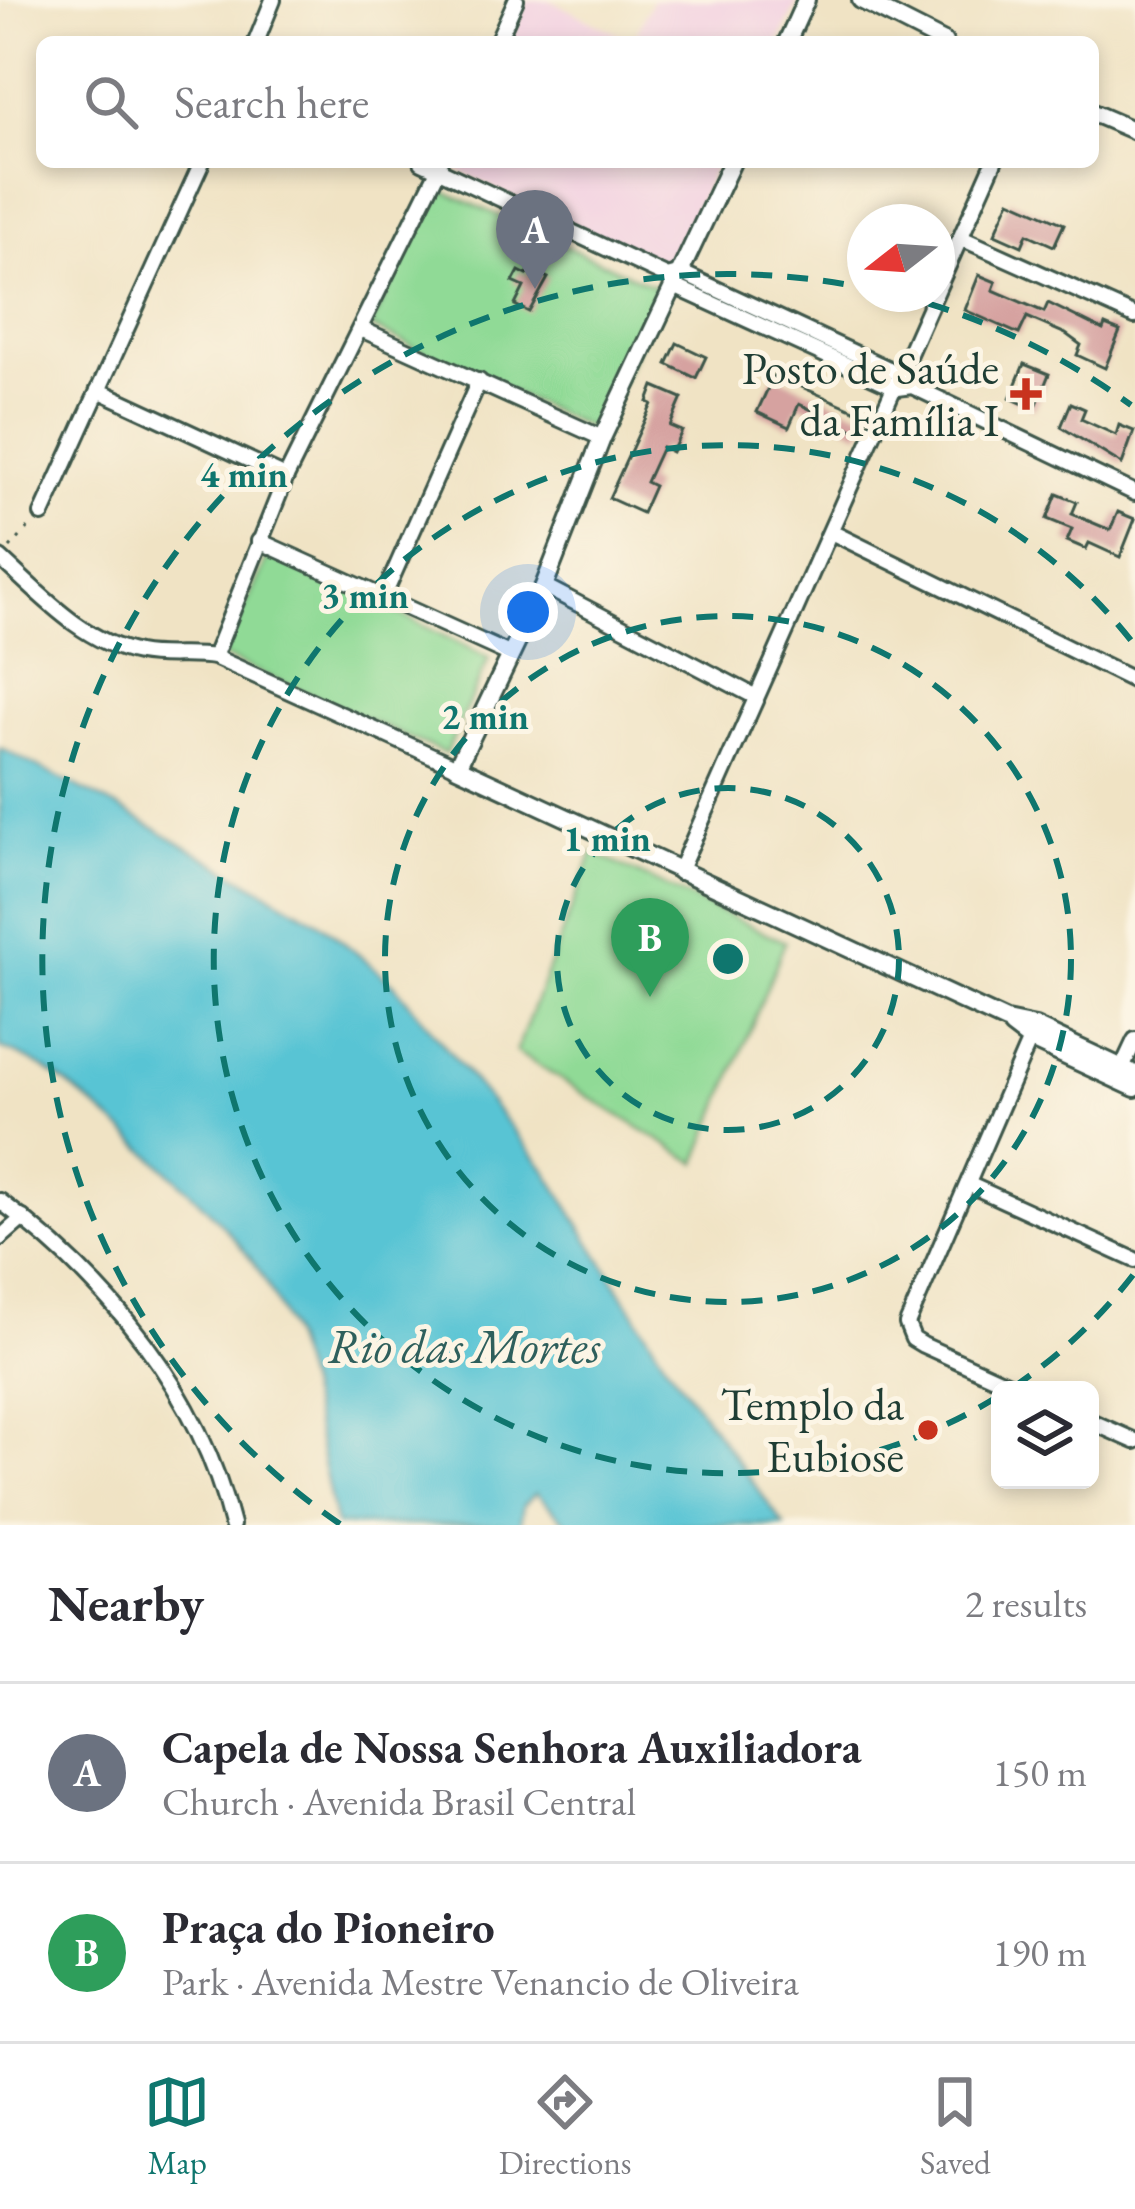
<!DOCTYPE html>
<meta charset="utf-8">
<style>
:root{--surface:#fff;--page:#f2f2f3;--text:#2b2b33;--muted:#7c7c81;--line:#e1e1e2;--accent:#0f766e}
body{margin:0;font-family:"EB Garamond",serif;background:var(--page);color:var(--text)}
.controls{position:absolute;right:36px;bottom:36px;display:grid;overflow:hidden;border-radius:18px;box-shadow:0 6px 18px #0003}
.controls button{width:108px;height:108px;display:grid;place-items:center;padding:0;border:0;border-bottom:3px solid var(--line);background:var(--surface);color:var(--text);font:60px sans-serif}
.compass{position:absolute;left:847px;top:204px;width:108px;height:108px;border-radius:50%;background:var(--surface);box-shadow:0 6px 18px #0003;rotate:253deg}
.you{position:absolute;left:528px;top:612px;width:42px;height:42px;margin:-30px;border:9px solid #fff;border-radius:50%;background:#1a73e8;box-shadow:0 0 0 18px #1a73e833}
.badge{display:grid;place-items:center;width:78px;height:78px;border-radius:50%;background:var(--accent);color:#fff;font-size:39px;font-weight:700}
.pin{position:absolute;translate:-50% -99px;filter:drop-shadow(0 3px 6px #0008)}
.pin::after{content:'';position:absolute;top:63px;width:42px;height:36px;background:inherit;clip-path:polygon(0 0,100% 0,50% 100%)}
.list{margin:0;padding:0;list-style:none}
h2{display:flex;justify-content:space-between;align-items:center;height:156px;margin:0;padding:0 48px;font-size:51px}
h2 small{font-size:39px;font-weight:400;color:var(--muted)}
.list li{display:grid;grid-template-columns:78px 1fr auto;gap:36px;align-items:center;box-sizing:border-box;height:180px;padding:0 48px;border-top:3px solid var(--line)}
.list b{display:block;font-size:45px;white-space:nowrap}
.list p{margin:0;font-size:39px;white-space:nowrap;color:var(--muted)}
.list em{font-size:39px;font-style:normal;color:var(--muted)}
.icon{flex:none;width:66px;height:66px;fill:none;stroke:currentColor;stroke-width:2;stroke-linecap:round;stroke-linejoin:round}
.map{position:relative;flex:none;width:1135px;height:1525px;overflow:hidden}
.search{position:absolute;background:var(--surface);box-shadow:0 6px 18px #0003;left:36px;right:36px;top:36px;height:132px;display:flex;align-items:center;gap:30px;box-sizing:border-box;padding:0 42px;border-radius:18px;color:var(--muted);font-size:45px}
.sheet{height:516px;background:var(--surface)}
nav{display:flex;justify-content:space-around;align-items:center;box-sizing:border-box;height:168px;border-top:3px solid var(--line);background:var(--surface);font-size:33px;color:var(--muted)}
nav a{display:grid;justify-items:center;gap:6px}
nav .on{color:var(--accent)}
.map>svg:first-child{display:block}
.built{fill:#f2cfe1}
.green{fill:#90da96;stroke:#588c65;stroke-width:3}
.water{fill:#59c4d4;stroke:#3c8084;stroke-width:3}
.building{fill:#d6a2a0}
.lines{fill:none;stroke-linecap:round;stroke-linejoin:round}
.minor-casing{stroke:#3e564a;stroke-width:20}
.tertiary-casing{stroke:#3e564a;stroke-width:22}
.path{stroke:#3e564a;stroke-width:3;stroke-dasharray:3 9;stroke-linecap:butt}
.minor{stroke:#fff;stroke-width:14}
.tertiary{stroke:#fff;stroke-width:16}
.ring{fill:none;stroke:#0f766e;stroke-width:6;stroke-dasharray:21 15}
.poi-dot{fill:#c8321e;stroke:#fcf5e5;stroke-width:4.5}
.labels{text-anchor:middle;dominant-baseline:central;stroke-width:10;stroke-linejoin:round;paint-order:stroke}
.poi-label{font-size:45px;fill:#1f3d34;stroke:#fcf5e5;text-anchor:end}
.water-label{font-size:48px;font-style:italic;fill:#2e5f5c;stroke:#fcf5e5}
.centre{fill:#0f766e;stroke:#fcf5e5;stroke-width:6}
.ring-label{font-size:36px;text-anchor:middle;font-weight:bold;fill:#0f766e;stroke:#fcf5e5;stroke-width:10;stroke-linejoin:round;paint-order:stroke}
</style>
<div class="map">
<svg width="1135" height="1525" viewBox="0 0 1135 1525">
<rect width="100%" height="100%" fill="#fcf5e5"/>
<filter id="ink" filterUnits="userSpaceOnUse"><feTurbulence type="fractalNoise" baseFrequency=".00833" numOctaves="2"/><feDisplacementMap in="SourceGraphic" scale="24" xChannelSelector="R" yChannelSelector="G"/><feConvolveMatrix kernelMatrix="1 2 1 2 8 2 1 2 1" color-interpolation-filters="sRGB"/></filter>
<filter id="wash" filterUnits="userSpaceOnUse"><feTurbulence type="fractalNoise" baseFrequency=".004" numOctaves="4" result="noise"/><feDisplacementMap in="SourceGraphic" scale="48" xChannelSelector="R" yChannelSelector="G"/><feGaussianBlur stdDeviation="2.7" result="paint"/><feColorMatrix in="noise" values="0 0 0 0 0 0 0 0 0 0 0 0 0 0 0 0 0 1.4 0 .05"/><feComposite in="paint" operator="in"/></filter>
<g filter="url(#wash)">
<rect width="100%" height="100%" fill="#f0e3c4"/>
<!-- built -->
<g class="built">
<polygon points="528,0 549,0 634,42 509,42"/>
<polygon points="652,0 798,0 779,42 651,42 636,34"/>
<polygon points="454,162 717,162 665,274 452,167"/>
</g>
<!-- green -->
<g class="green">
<polygon points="435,187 663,290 598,432 371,327"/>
<polygon points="271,551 489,658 446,754 222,656"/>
<polygon points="593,853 785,942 697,1163 516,1052"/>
</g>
<!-- water -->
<path class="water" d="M 0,748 L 121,809 L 319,922 L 394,984 L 545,1169 L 665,1362 L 784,1525 L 569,1525 L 536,1493 L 523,1505 L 520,1525 L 336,1525 C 316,1437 304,1327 247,1254 C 211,1208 166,1168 122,1130 C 88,1100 45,1061 0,1048 Z"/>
<g id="blocks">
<!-- building -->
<g class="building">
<polygon points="1010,200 1064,224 1054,246 1027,234 1022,246 995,234"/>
<polygon points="530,269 548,278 529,312 515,305 524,287 513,282 519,271 527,275"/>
<polygon points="979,275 996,282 993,290 1044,312 1048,303 1103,330 1105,325 1120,331 1105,368 1077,355 1081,345 1066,334 1027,317 1019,334 965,310"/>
<polygon points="677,343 706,357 696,378 667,364"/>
<polygon points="1024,364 1049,374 1035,409 1010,398"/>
<polygon points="774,375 868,416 860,433 799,404 789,427 757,412"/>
<polygon points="654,386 682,398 670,426 682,431 672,452 662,447 646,482 654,486 642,513 609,498 652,404 648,402"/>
<polygon points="1071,403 1085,409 1081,419 1116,435 1119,425 1134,431 1122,464 1061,427"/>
<polygon points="1057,494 1077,502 1072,514 1110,530 1118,512 1135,519 1120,557 1089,543 1086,549 1067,541 1072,529 1047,519"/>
</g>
</g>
</g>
<g filter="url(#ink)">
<use href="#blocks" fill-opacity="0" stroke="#3e564a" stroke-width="3"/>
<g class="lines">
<!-- minor casing -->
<g class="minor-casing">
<g id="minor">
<polyline points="256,42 273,0"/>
<polyline points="497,42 516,0"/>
<polyline points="422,162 668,277 676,287 897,388 912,386 1135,493"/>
<polyline points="961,238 1135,316"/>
<polyline points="671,276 682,273 906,377"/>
<polyline points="361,329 602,438"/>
<polyline points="98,390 286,477"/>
<polyline points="42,514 202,162"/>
<polyline points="831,532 1135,681"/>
<polyline points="259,541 509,654"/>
<path d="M 0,558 C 42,596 82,641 138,653 C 162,658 189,653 214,657 L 457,767"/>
<polyline points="544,586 756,697"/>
<polyline points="382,600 479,381"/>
<polyline points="214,657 286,477 440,166"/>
<polyline points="679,872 994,162"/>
<polyline points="1119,1074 1135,1040"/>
<polyline points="968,1184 1135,1260"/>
<path d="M 0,1201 C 109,1282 199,1391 232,1525"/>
<polyline points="0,1238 23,1218"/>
<polyline points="1022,1390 923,1345 913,1339 907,1324 1034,1030"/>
<polyline points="1090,1421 1135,1441"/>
</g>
</g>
<!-- tertiary casing -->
<g class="tertiary-casing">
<g id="tertiary">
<polyline points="861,0 944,42"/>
<polyline points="787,42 806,0"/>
<polyline points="1093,113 1135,131"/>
<polyline points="732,162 602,438 544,586 457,767 1006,1021 1035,1027 1135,1074"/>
<polyline points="1012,1026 1029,1039 1135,1088"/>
</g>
</g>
<!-- path -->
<polyline class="path" points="10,548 32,524"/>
<!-- minor -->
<use href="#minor" class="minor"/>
<!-- tertiary -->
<use href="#tertiary" class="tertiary"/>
</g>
</g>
<!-- distance rings -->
<g class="ring">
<circle cx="728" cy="959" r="171"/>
<circle cx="728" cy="959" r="343"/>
<path d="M1133 1275A514 514 0 0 1 1012 1388M997 1397A514 514 0 1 1 1133 643"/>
<path d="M340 1524A685 685 0 0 1 865 288M894 294A685 685 0 0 1 1131 405"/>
</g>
<!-- markers -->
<g class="poi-dot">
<path d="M1020 376h12v12h12v12h-12v12h-12v-12h-12v-12h12z"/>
<circle cx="928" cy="1430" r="12"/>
</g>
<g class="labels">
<!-- poi labels -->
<g class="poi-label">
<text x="999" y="368">Posto de Saúde<tspan x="999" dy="52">da Família I</tspan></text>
<text x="904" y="1404">Templo da<tspan x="904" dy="52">Eubiose</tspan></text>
</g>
<!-- water labels -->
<g class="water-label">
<text x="464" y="1346">Rio das Mortes</text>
</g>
</g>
<circle cx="728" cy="959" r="18" class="centre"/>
<g class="ring-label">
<text x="244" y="487">4 min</text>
<text x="365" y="608">3 min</text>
<text x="485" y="729">2 min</text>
<text x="607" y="851">1 min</text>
</g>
</svg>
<div class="controls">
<button><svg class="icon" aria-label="layers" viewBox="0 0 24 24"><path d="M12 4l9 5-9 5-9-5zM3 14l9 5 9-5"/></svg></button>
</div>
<svg class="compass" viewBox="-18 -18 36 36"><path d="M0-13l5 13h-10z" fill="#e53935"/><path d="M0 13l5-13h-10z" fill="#7c7c81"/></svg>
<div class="you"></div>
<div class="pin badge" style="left:535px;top:289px;background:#6b7280">A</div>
<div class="pin badge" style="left:650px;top:997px;background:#2e9e5b">B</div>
<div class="search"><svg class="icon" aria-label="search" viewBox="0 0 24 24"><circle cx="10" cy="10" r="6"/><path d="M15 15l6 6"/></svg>Search here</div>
</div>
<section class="sheet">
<h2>Nearby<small>2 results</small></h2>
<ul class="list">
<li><span class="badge" style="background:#6b7280">A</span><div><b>Capela de Nossa Senhora Auxiliadora</b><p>Church · Avenida Brasil Central</p></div><em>150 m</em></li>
<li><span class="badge" style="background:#2e9e5b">B</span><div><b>Praça do Pioneiro</b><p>Park · Avenida Mestre Venancio de Oliveira</p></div><em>190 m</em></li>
</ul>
</section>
<nav>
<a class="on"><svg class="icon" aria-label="map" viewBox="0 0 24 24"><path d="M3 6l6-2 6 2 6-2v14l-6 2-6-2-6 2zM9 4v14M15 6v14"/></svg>Map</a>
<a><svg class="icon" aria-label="directions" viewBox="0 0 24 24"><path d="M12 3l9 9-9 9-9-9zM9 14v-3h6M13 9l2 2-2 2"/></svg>Directions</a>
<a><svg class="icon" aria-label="saved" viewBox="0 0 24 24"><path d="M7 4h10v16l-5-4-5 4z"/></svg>Saved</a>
</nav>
